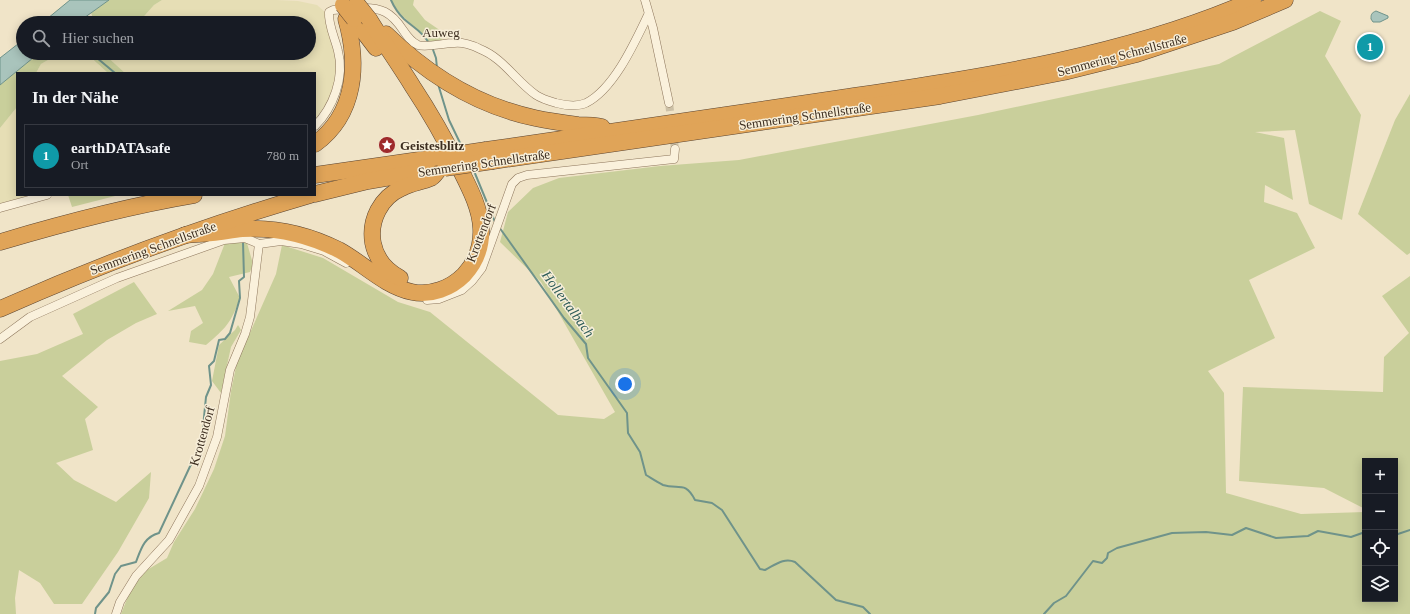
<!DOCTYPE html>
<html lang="de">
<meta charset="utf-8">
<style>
:root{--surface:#171b24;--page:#242831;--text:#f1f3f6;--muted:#9ea1a6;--line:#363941;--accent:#d93025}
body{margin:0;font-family:Georgia,serif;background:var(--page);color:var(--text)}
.controls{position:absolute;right:12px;bottom:12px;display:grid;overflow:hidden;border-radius:0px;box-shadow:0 2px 10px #0003}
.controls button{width:36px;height:36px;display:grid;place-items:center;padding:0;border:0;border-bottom:1px solid var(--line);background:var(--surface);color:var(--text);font:20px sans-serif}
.you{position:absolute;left:625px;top:384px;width:14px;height:14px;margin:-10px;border:3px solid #fff;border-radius:50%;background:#1a73e8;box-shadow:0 0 0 6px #1a73e833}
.badge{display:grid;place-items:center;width:26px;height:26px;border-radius:50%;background:var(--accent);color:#fff;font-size:13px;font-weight:700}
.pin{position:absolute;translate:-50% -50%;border:2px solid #fff;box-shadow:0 1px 4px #0006}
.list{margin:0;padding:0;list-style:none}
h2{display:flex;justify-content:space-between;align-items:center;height:52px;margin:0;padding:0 16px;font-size:17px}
h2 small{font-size:13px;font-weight:400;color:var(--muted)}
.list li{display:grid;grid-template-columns:26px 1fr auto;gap:12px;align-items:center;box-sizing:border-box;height:64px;margin:0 8px 8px;padding:0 8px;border:1px solid var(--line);border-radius:0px}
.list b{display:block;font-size:15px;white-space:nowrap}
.list p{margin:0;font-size:13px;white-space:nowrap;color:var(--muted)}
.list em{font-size:13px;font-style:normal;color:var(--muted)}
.icon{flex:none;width:22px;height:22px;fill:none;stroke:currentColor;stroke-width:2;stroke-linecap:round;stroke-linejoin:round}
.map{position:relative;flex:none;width:1410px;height:614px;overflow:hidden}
.search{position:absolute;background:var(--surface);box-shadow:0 2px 10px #0003;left:16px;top:16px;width:300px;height:44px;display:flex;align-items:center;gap:10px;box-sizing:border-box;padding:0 14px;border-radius:22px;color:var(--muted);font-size:15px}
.panel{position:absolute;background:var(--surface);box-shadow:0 2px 10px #0003;left:16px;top:72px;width:300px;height:124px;border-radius:0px}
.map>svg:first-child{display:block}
.farmland{fill:#e6deb5}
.green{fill:#c9cf9b}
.water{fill:#a9c4bc;stroke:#6f938a}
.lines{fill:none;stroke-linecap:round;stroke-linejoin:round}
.stream{stroke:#6f938a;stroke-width:2}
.street-tunnel{stroke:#ccc0a6;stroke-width:8;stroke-dasharray:8 4;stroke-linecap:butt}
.street-casing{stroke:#8d765c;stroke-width:9}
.highway-casing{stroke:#5b4430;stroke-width:17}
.street{stroke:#faf1dc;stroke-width:8}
.highway{stroke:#e0a458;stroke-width:16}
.highway-bridge-casing{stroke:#5b4430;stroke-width:17;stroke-linecap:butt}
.highway-bridge{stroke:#e0a458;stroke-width:16}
.labels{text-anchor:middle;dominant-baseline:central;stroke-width:3;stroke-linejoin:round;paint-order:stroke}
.street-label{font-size:13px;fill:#3d2e20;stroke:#f7eed8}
.poi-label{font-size:13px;font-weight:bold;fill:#3d2e20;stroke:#f7eed8;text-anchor:start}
.water-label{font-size:14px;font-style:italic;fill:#2f5d5a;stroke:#f7eed8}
</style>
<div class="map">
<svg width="1410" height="614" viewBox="0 0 1410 614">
<rect width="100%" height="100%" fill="#f0e4c8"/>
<!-- farmland -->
<g class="farmland">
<polygon points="162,0 276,0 298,1 317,5 325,12 335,50 337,68 335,88 328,104 315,121 315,73 125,73 103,53 309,53 309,23 138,23 154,5"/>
<polygon points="60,53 85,53 108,73 36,73 41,64"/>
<polygon points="17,107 17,195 37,195 0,205 0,128"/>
</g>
<!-- green -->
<g class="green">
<polygon points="109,0 162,0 154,5 138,23 95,23 91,13"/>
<path d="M 391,0 L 414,0 L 413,5 L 425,20 L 441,31 L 442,44 L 430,45 C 419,26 402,21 391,0 Z"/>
<polygon points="1320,11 1341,21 1325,56 1361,115 1342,220 1309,204 1295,130 1255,132 1284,138 1293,200 1265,185 1264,202 1297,213 1315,248 1249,280 1275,338 1208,371 1224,393 1226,493 1301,514 1365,512 1365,599 1395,599 1395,461 1365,461 1365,509 1324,488 1239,481 1243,387 1383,392 1384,357 1409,333 1382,296 1410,276 1410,614 121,614 131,589 147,570 167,558 174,542 195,509 214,469 225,436 231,391 237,362 276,274 282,245 323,258 398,302 430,312 558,415 604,419 615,412 541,282 500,242 508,212 533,188 559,178 660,166 739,160 978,115 1219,64"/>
<polygon points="39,53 60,53 41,64 36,73 17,73 17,107 0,128 0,85"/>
<polygon points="90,53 103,53 125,73 108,73 88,55"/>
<polygon points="1410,94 1410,253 1407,255 1358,214 1395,120"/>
<polygon points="68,195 119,195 72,207"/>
<path d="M 242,241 L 247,243 L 253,264 L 250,272 L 229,277 L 240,298 C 231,323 226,328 206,345 L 189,342 L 191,331 L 203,323 L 195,306 L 168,311 L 202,290 L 213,274 L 225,243 Z"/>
<polygon points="134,282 157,314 136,323 107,340 62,376 98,407 85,419 93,450 56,463 74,480 116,502 151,472 149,498 118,552 82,604 54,604 40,583 19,570 15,598 16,614 0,614 0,361 37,354 83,334 73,314"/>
<polygon points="238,325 241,330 231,347 221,393 212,381 219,345 235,330"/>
</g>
<!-- water -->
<g class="water">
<polygon points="70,0 109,0 77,23 42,23"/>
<path d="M 1376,11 L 1388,16 L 1388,18 L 1380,22 L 1373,22 L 1371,19 C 1371,15 1371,13 1376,11 Z"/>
<polygon points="23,40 23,53 39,53 0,85 0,58"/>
</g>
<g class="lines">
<!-- stream -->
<g class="stream">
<path d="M 391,0 C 394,7 398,13 404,19 C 414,28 422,31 429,43"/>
<polyline points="432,47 436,58 437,68"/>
<polyline points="91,53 115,73"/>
<polyline points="438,84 449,120 462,147"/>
<polyline points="474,171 495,222"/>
<path d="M 499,227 L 564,318 L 586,344 L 588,358 L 627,413 L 628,433 L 640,452 L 646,475 C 651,478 657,482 663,485 C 678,490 685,480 695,500 L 712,503 L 722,510 L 760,569 L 765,570 C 775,565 784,557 795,562 L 836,600 L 863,607 L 870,614"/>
<polyline points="197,453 202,437 206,397 211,385 209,366 214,361 219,340 225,339 230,333 240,298 239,281 244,277 243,242"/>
<polyline points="1395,535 1410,530"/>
<path d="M 95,614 L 96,608 L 109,592 L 115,574 L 121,566 L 136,562 C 141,549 144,537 159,533 L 193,460"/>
<polyline points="1044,614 1054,603 1066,596 1093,561 1102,563 1107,558 1108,553 1117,548 1172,533 1206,532 1232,535 1246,528 1276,538 1308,536 1318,531 1351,537 1365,532"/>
</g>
<!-- street-tunnel -->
<polyline class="street-tunnel" points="669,103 675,149"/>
<!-- street casing -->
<g class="street-casing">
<g id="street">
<polyline points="645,0 653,28 669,103"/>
<path d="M 360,8 C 381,7 391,12 403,30 C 407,36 411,42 418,45 C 426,48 444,43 454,43 C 462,42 473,45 480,49 C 503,58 516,81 536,95 C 542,99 549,101 556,103 C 564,105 577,107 586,103 C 614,89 635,42 648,15"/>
<path d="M 315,126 C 333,108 345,77 338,51 C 335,38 328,25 329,12 L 333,10 L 346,9"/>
<polyline points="0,208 47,195"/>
<polyline points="427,300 439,299 462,290 472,281 482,268 512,184 518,178 527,175 674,159 675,149"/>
<polyline points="0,339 30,317 117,278 224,240 245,238 259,244 281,241 301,244 324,251 346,263"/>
<polyline points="116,614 120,602 136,576 169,540 199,486 217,437 230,370 245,334 250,317 259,244"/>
</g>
</g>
<!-- highway casing -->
<g class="highway-casing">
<g id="highway">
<polyline points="354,19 376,48"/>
<path d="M 386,34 C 428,75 478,106 535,118 C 549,121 563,123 578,125 C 586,125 594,125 602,127"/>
<path d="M 315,144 C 356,114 359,64 346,19"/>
<path d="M 486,150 C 605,133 723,115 841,98 C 980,77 1123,57 1253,0"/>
<polyline points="493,161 940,96 1064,72 1137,54 1233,22 1285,0"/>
<polyline points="315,175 433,158"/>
<polyline points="315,194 368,181 426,171"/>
<path d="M 185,235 C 194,234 203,234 212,233 C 222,232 232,230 242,229 C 275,227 309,235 339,250 C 363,263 384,286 412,292 C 431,296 451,288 464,275 C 476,262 482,245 481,228 C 480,208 470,189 461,171 C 447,143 431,114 413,87 C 399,64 383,42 369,19"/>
<path d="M 0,242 C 64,223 129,206 194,195"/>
<path d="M 400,278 C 387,271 376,259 373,243 C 369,220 381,197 402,188 C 411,183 422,182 431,178 C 434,176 437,172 439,169"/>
<path d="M 0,309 C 101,264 204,226 310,195"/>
</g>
</g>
<!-- street -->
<use href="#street" class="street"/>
<!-- highway -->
<use href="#highway" class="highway"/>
<!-- highway-bridge casing -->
<g class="highway-bridge-casing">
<g id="highway-bridge">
<polyline points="357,4 369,19"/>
<polyline points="343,5 354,19"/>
<polyline points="433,158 486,150"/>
<polyline points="445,168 493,161"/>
</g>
</g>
<!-- highway-bridge -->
<use href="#highway-bridge" class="highway-bridge"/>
</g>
<!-- icons -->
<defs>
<g id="sight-disc" transform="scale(0.9)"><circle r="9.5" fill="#9e2a2b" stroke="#f7eed8"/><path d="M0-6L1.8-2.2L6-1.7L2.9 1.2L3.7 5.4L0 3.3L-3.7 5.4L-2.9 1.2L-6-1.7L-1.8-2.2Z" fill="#fff"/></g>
</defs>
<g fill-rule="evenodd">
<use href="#sight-disc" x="387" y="145"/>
</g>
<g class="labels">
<!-- street labels -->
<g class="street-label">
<text x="441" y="32">Auweg</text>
<text transform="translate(1122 55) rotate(-15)">Semmering Schnellstraße</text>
<text transform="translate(805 116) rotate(-8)">Semmering Schnellstraße</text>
<text transform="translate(484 163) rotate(-8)">Semmering Schnellstraße</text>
<text transform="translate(481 233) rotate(-69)">Krottendorf</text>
<text transform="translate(153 248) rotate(-20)">Semmering Schnellstraße</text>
<text transform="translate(202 436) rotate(-74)">Krottendorf</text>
</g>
<!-- poi labels -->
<g class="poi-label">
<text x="400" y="145">Geistesblitz</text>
</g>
<!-- water labels -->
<g class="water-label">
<text transform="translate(568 304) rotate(54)">Hollertalbach</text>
</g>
</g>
</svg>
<div class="controls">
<button>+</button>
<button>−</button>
<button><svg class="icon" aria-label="locate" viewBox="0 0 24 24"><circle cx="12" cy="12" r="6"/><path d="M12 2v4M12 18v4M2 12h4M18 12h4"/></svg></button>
<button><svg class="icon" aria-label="layers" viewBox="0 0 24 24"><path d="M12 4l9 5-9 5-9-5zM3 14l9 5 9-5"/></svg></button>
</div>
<div class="you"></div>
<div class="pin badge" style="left:1370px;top:47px;background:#0f9aa8">1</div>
<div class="search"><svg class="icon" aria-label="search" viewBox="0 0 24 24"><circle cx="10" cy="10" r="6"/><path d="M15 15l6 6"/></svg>Hier suchen</div>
<section class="panel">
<h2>In der Nähe<small></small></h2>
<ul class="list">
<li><span class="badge" style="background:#0f9aa8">1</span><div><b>earthDATAsafe</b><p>Ort</p></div><em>780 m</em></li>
</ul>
</section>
</div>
